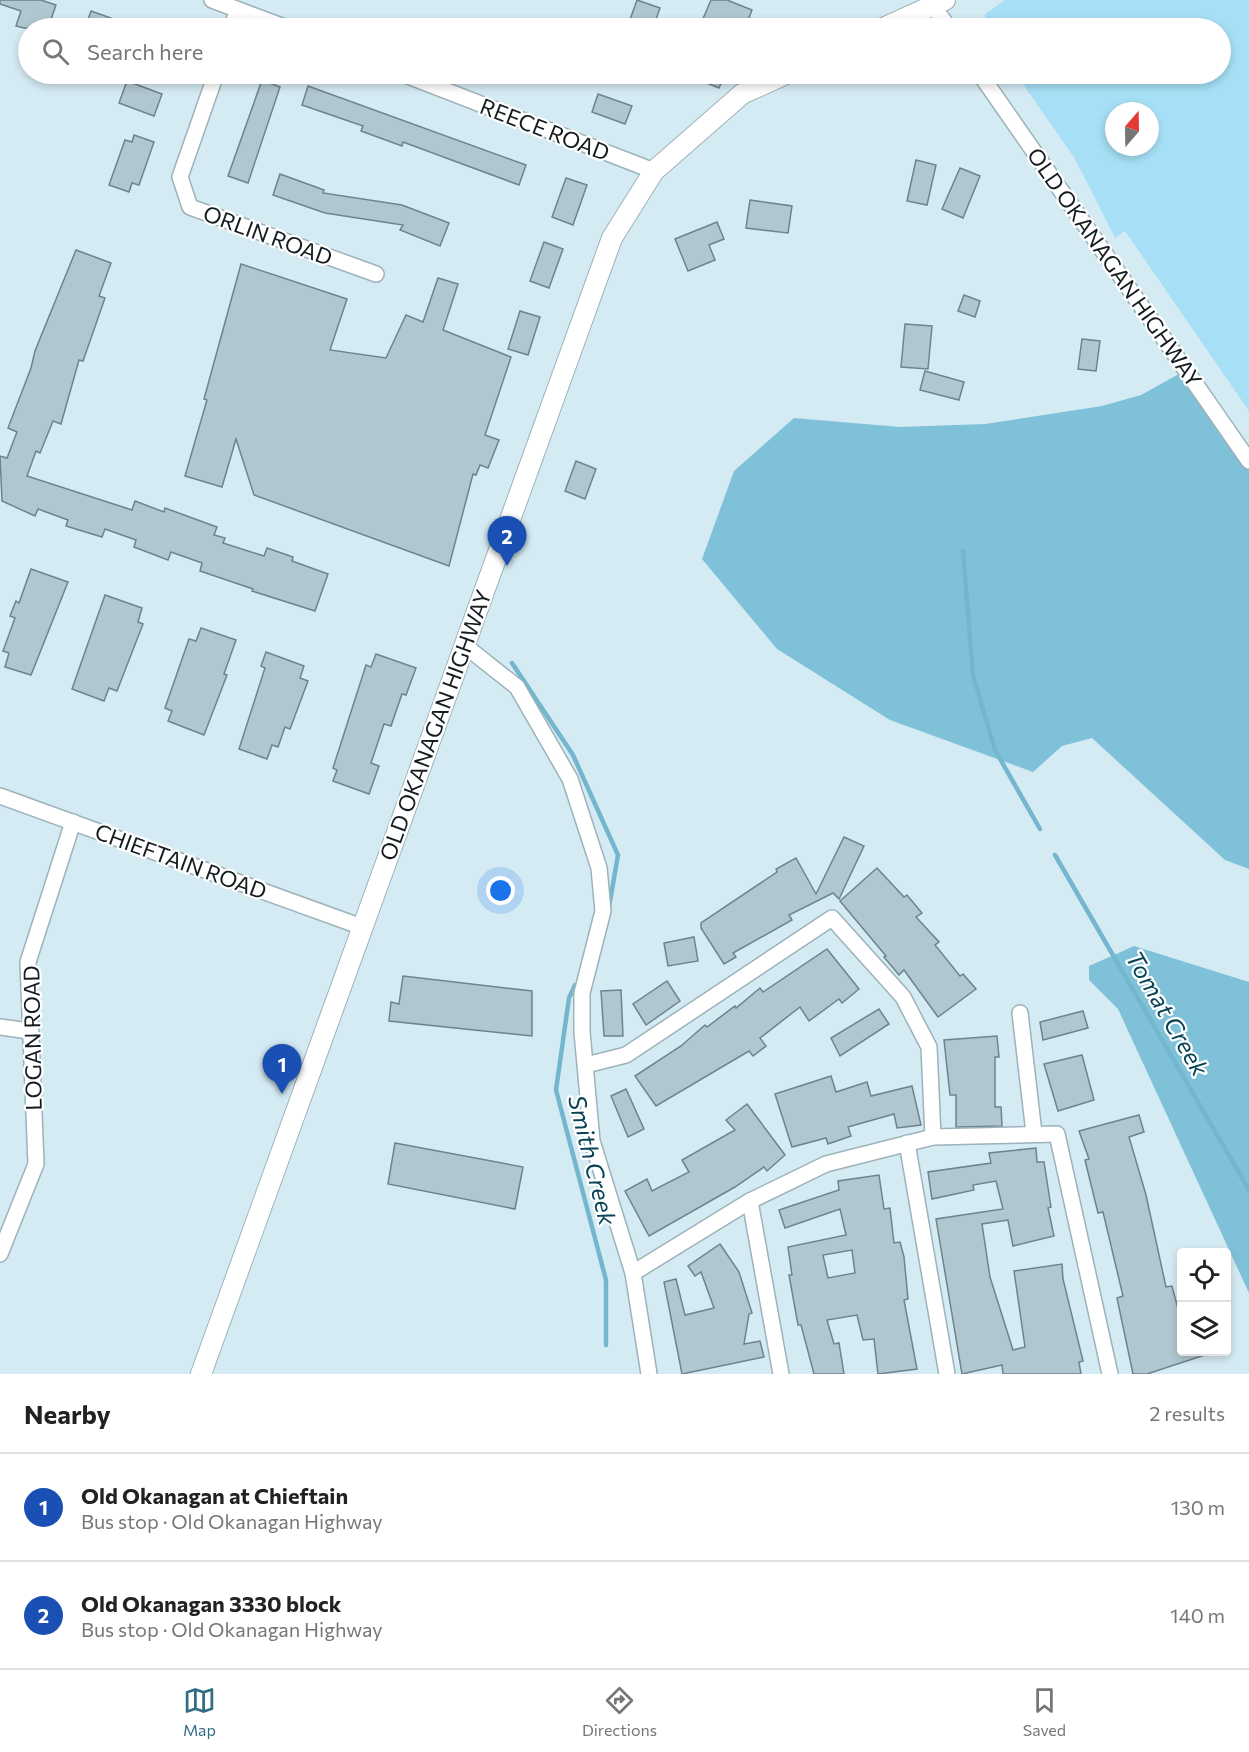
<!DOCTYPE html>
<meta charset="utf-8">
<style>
:root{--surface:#fff;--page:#f6f6f6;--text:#222;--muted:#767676;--line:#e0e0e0;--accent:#2f6d83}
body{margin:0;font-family:Commissioner,sans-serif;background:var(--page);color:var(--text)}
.controls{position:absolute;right:18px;bottom:18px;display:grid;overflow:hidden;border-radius:6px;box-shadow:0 3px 9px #0003}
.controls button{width:54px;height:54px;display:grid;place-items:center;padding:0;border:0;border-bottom:2px solid var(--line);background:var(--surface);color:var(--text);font:30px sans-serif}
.compass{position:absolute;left:1105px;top:102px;width:54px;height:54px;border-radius:50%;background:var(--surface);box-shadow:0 3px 9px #0003;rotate:20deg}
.you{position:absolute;left:501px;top:891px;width:21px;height:21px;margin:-15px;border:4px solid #fff;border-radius:50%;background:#1a73e8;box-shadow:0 0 0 9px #1a73e833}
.badge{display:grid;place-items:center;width:39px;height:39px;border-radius:50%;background:var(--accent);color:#fff;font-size:20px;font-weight:700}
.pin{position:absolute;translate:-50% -50px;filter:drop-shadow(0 2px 3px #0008)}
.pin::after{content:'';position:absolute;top:32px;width:21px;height:18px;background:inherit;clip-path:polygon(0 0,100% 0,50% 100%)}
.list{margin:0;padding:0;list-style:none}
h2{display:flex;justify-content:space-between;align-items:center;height:78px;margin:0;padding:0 24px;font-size:26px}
h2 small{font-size:20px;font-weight:400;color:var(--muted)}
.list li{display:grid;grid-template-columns:39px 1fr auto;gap:18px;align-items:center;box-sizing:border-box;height:108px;padding:0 24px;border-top:2px solid var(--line)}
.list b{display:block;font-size:22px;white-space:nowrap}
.list p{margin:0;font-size:20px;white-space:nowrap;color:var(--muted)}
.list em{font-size:20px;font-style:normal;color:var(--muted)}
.icon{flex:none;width:33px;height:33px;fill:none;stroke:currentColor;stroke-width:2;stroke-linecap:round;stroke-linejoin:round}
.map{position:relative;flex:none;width:1249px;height:1374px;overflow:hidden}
.search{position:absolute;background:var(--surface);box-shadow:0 3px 9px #0003;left:18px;right:18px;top:18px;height:66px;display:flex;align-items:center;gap:15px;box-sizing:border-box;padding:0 21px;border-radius:33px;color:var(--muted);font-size:22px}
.sheet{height:294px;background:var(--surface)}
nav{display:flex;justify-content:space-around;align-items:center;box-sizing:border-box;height:84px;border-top:2px solid var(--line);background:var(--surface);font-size:16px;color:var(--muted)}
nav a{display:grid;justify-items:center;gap:3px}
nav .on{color:var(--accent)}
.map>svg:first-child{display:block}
.green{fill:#a7e0f6;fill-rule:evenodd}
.forest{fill:#7fc1d9}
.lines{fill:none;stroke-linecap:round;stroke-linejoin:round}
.stream{stroke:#74b6ce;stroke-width:4.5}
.building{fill:#b1c7cf;stroke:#6e838b;stroke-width:1.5;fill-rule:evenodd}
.minor-casing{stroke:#9db2ba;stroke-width:18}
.major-casing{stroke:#9db2ba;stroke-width:22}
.minor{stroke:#fff;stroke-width:15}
.major{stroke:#fff;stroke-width:20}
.labels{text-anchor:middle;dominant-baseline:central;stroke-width:4.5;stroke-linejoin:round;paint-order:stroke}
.street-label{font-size:22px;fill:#141c1f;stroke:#fff}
.water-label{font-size:24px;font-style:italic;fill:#074354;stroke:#fff}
</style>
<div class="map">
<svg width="1249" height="1374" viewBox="0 0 1249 1374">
<rect width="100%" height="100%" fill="#d5ebf4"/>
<!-- green -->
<path class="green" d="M 1005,0 L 1249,0 L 1249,411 L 1125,231 L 1115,238 L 1075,159 L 1016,74 L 1220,74 L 1220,28 L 987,28 L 985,14 ZM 1114,111 L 1150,111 L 1150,147 L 1114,147 Z"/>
<!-- forest -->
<g class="forest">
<polygon points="1186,370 1249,454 1249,869 1225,860 1092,738 1062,746 1033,772 890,720 777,649 702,559 734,471 794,418 900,427 985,424 1102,406 1141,395"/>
<polygon points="1134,946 1249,982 1249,1293 1118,1009 1089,980 1089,966"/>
</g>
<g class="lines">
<!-- stream -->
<g class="stream">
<polyline points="963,551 973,675 995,750 1040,829"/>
<polyline points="512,663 573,755 618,855 609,907"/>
<polyline points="1055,855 1249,1190"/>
<polyline points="575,985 569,998 556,1090 606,1280 606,1345"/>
</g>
</g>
<!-- building -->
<g class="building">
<polygon points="0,0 41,0 56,5 48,28 24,28 16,26 21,11 0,4"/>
<polygon points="637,0 660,8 653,28 627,28"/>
<polygon points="711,0 727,0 752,10 745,28 699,28"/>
<polygon points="91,11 136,27 136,28 85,28"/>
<polygon points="684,74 725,74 719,88"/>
<polygon points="262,80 280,87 248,183 228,176"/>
<polygon points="127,81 162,94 154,116 119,103"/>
<polygon points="308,86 526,165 519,185 403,142 402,146 361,131 363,126 302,105"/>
<polygon points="598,94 632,106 625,124 592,112"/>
<polygon points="134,135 154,142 139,185 132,183 129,192 109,185 125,140 132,142"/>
<polygon points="916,160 936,165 927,205 907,201"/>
<polygon points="960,168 980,176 963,218 942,209"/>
<polygon points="280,174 324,190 323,193 402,205 449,223 440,246 400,230 403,225 325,213 273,195"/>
<polygon points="566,178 587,185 573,225 552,217"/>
<polygon points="750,200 792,206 788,233 746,228"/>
<polygon points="717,222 724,239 709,245 715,260 688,271 675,239"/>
<polygon points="544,242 563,249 549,288 530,281"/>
<polygon points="76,250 111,263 99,296 105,298 83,361 79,360 61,424 53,421 40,453 36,451 27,476 132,510 135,501 164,512 165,508 217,527 214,535 225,538 223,543 264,556 267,548 293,557 292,561 328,574 315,611 252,591 253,589 200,571 202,563 171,552 168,560 134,547 136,540 105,529 102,537 66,526 68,520 38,509 35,516 2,501 0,456 7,458 17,432 8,428 31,368 35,351"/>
<polygon points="241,264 347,299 330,350 386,358 406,315 423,322 438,278 458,284 443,330 511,357 485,435 499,440 488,468 480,465 476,475 473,474 449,566 254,495 236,439 222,487 185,476 207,400 204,399"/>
<polygon points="964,295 980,301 975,317 958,311"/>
<polygon points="520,311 540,317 528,355 508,349"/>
<polygon points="905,324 932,326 928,369 901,367"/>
<polygon points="1082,339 1100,341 1096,371 1078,369"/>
<polygon points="925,371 964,382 959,400 920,390"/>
<polygon points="576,461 596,469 585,499 565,491"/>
<polygon points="31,569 68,582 31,675 5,667 9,653 3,651 15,618 10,616 16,601 19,603"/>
<polygon points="105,595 142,608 138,622 143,624 117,691 109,688 104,701 72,689"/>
<polygon points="201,628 236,640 224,674 227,675 204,735 168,721 172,711 165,708 189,639 196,641"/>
<polygon points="266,652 304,666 300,678 308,681 290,729 285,727 278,747 272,745 267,759 239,749 265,668 261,666"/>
<polygon points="376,654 416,668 406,695 402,694 391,726 384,724 371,763 379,766 369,794 333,781 337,770 333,768 366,665 371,667"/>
<polygon points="844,837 864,846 839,899 833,893 789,915 792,920 733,953 736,957 724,964 701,928 701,923 777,872 776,869 796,858 816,894"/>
<polygon points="877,868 904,897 907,895 922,913 916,917 939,942 935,945 960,976 963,974 976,989 938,1017 904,970 899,975 884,957 886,956 840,901"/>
<polygon points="694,937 698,961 668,966 664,943"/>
<polygon points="827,949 859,989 842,1003 839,999 809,1021 800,1007 760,1038 766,1046 753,1056 749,1051 656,1106 635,1076 681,1046 705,1025 707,1027 735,1006 736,1008 760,988 763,992"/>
<polygon points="403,976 532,991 532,1036 389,1021 391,1002 399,1004"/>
<polygon points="667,981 680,1001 646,1025 633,1004"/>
<polygon points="621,990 623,1036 604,1036 601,991"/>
<polygon points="879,1009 889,1024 840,1056 831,1038"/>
<polygon points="1083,1011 1088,1028 1043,1040 1040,1022"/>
<polygon points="997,1036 999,1057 995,1057 995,1107 1001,1107 1002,1126 956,1127 956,1095 950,1095 944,1040"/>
<polygon points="1082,1055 1094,1100 1058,1111 1044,1064"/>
<polygon points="831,1076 836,1092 867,1082 871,1096 912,1086 921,1125 897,1128 894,1114 848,1127 851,1136 828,1144 826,1138 792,1147 775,1094"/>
<polygon points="626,1089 644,1129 628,1137 611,1096"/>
<polygon points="747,1104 785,1155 767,1171 764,1167 735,1187 649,1236 625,1191 647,1179 652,1191 689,1172 682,1160 735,1130 726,1120"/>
<polygon points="1139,1115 1144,1132 1129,1137 1146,1195 1166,1287 1172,1286 1182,1324 1182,1352 1208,1352 1208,1354 1147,1374 1133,1374 1117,1298 1123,1296 1103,1212 1098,1213 1085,1160 1089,1159 1079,1131"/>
<polygon points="395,1143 523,1167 515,1209 388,1184"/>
<polygon points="1036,1148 1037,1162 1044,1162 1051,1207 1048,1208 1054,1236 1013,1246 1008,1220 982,1224 990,1277 1013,1350 1025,1347 1014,1271 1062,1264 1063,1279 1083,1361 1079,1362 1081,1374 1003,1374 1002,1365 962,1374 936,1219 1003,1209 996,1181 973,1185 974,1190 932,1199 928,1172 991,1163 989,1153"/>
<path d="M 879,1175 L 884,1209 L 890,1208 L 894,1243 L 900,1242 L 904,1257 L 908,1299 L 904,1300 L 917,1369 L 878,1374 L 874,1339 L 863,1340 L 857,1315 L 827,1320 L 834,1344 L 839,1343 L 844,1374 L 814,1374 L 801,1325 L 798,1325 L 789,1275 L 792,1275 L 788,1247 L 846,1235 L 840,1209 L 785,1228 L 779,1210 L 839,1190 L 838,1181 ZM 852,1250 L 855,1273 L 828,1278 L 823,1255 Z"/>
<polygon points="720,1244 739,1272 752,1313 749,1314 744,1344 760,1341 764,1357 682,1374 664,1282 676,1279 685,1315 714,1308 701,1272 695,1276 688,1266"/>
</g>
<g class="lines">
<!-- minor casing -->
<g class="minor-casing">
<g id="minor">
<polyline points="212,0 287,28"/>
<polyline points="933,6 949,28"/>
<polyline points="231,28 238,10"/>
<polyline points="216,74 180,177 190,207 376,274"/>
<polyline points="403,74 654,171"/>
<polyline points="980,74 1249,461"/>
<polyline points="464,645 517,687 570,779 599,868 603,911 582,993 582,1032 592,1141 633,1273 649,1374"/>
<polyline points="0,796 362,927"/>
<polyline points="1020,1013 1034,1133"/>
<polyline points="0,1027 29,1031"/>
<polyline points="586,1065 626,1055 832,918 903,997 929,1047 933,1137 826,1164 750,1201 633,1273"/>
<polyline points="933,1137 1057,1134 1110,1374"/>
<polyline points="907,1143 947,1374"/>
<polyline points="750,1201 781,1374"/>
<polyline points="0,1254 36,1164 28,962 73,822"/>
</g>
</g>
<!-- major casing -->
<g class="major-casing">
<g id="major">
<polyline points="883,28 945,0"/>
<polyline points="201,1374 612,238 654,171 742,94 786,74"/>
</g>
</g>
<!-- minor -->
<use href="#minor" class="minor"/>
<!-- major -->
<use href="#major" class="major"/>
</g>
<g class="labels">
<!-- street labels -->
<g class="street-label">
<text transform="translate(545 129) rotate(21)">REECE ROAD</text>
<text transform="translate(268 235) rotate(20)">ORLIN ROAD</text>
<text transform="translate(1115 267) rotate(55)">OLD OKANAGAN HIGHWAY</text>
<text transform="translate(435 725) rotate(-70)">OLD OKANAGAN HIGHWAY</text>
<text transform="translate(181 861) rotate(20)">CHIEFTAIN ROAD</text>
<text transform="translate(32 1038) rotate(-91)">LOGAN ROAD</text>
</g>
<!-- water labels -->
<g class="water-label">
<text transform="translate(1168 1013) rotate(60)">Tomat Creek</text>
<text transform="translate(593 1160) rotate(76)">Smith Creek</text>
</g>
</g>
</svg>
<div class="controls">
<button><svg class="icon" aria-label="locate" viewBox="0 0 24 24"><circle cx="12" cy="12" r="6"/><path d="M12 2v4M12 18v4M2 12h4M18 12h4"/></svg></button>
<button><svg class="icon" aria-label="layers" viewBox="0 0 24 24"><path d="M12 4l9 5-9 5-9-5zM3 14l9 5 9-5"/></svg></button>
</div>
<svg class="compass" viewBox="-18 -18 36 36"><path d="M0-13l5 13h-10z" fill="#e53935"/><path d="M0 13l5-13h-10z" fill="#767676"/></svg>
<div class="you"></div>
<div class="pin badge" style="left:282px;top:1094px;background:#1a4fb4">1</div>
<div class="pin badge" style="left:507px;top:566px;background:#1a4fb4">2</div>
<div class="search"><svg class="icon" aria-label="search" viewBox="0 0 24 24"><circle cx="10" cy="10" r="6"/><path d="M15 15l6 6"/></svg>Search here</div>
</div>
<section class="sheet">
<h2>Nearby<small>2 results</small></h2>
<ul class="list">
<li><span class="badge" style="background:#1a4fb4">1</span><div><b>Old Okanagan at Chieftain</b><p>Bus stop · Old Okanagan Highway</p></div><em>130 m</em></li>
<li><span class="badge" style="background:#1a4fb4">2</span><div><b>Old Okanagan 3330 block</b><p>Bus stop · Old Okanagan Highway</p></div><em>140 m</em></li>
</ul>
</section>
<nav>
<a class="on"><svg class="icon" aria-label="map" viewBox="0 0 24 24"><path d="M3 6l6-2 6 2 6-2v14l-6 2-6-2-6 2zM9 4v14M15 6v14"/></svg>Map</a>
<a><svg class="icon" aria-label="directions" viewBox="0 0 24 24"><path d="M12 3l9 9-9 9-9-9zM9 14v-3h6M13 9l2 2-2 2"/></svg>Directions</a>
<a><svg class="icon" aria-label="saved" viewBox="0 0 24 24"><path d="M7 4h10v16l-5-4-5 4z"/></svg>Saved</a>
</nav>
